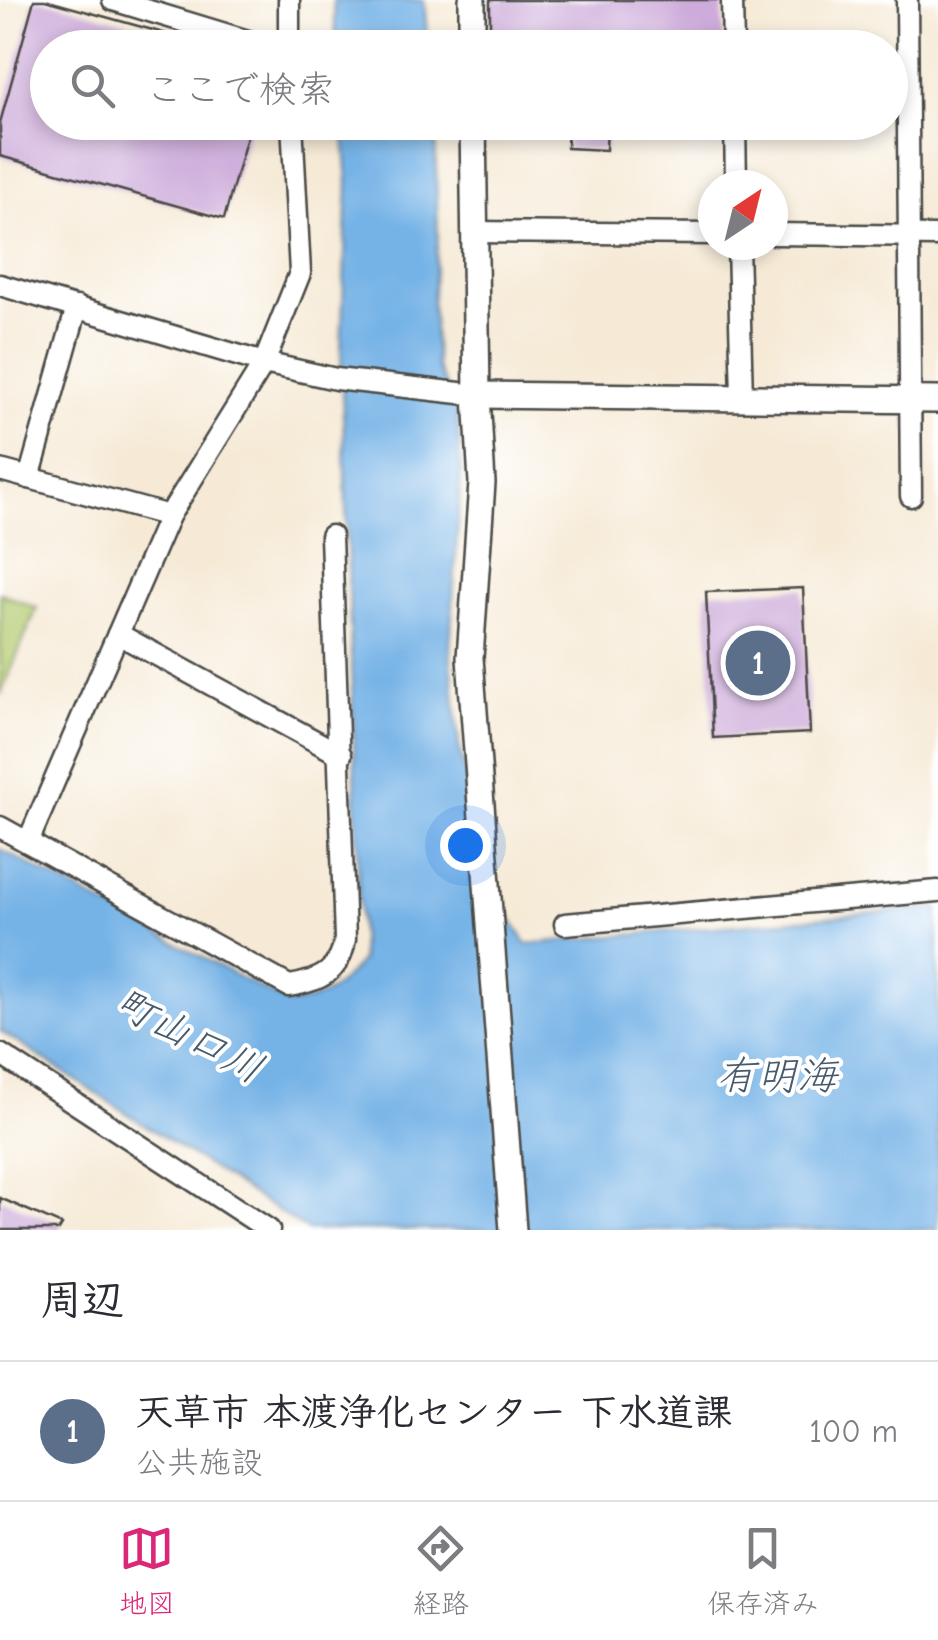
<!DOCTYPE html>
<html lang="ja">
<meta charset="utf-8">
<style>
:root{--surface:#fff;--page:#f7f7f7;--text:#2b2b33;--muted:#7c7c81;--line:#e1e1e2;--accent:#db2777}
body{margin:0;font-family:"Comic Neue","Klee One",sans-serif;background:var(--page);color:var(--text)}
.compass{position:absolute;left:698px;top:170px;width:90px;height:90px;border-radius:50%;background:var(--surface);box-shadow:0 5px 15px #0003;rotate:35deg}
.you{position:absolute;left:465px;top:845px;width:35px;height:35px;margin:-25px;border:8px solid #fff;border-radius:50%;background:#1a73e8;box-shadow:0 0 0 15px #1a73e833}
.badge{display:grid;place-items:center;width:65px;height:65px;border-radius:50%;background:var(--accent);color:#fff;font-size:32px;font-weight:700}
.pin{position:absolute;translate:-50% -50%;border:5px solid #fff;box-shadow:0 2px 10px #0006}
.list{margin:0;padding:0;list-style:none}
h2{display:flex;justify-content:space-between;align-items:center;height:130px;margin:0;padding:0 40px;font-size:42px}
h2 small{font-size:32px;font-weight:400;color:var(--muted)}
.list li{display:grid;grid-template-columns:65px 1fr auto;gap:30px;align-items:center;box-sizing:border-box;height:140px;padding:0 40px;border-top:2px solid var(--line)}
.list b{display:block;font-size:38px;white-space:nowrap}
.list p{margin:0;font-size:32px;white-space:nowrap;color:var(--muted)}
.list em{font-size:32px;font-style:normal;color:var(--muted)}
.icon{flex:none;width:55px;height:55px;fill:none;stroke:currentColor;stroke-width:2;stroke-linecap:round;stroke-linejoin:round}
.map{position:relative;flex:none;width:938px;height:1230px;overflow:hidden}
.search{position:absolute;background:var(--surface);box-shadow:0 5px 15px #0003;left:30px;right:30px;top:30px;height:110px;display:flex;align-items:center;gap:25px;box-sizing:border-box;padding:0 35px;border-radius:55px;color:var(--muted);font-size:38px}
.sheet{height:270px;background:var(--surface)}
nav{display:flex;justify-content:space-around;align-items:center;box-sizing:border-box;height:140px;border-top:2px solid var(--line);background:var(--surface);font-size:28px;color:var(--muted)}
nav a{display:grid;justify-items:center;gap:5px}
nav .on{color:var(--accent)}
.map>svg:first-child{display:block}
.green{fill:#b2ca6f;stroke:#6e7a4d;stroke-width:2.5}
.water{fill:#74b2e6;stroke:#506e88;stroke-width:2.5}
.building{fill:#cdabda}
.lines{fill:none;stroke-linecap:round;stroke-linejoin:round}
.minor-casing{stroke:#494845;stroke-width:25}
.tertiary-casing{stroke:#494845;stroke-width:30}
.minor{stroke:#fff;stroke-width:20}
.tertiary{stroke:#fff;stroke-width:25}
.labels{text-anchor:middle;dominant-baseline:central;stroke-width:8;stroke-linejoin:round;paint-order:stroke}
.water-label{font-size:40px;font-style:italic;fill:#455a6c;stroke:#fff}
</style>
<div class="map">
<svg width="938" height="1230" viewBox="0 0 938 1230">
<rect width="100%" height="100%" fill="#fff"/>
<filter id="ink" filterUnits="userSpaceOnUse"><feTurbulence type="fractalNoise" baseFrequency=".01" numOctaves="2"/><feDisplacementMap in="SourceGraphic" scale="20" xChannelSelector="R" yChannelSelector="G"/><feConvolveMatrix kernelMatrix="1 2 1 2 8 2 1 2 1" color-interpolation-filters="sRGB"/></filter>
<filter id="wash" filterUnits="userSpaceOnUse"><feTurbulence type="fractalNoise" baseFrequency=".0048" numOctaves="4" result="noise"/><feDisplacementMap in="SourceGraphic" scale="40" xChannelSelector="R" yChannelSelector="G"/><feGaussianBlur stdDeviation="2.25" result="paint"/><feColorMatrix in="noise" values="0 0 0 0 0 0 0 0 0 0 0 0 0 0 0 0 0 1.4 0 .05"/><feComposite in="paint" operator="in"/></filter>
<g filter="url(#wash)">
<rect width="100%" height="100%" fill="#f6ead6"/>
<!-- green -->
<polygon class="green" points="0,593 37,608 0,696"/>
<!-- water -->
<g class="water">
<polygon points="333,0 424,0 428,47 337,47"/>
<path d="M 343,123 L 435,123 L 438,238 L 432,304 L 437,367 L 457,410 L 461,474 L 450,649 L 459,745 L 477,824 L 498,896 L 526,944 L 938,907 L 938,1230 L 307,1230 L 0,1031 L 0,849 L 288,1003 C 322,1003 341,985 361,960 L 341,352 L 348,182 Z"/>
</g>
<g id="blocks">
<!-- building -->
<g class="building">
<polygon points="34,0 45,0 210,46 48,48 48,122 251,122 224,219 0,156 0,123"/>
<polygon points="490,0 722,0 724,48 490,48"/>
<polygon points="568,122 607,122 606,150 567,148"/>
<polygon points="803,588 810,733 713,738 706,592"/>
<polygon points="0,1198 62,1225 59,1230 0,1230"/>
</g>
</g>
</g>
<g filter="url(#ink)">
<use href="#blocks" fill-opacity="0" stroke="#494845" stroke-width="2.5"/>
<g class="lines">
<!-- minor casing -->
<g class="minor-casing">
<g id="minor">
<polyline points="113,0 271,48"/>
<polyline points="732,0 733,48"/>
<polyline points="907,0 911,496"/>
<polyline points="289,48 289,0"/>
<polyline points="735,122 736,185"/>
<polyline points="475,232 713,234"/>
<polyline points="773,234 938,236"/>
<polyline points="738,245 742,398"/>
<polyline points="0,285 264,363 336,379 477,395"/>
<polyline points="0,470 169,516"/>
<polyline points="29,478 77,307"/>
<polyline points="118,634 341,755"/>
<path d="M 0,827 L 289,986 C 320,981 340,972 345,939 L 331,536"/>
<polyline points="28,842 169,516 264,363 300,273 292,122"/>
<polyline points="565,924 938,891"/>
<polyline points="0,1054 269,1230"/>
</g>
</g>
<!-- tertiary casing -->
<g class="tertiary-casing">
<g id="tertiary">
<polyline points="472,0 472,48"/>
<polyline points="473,122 477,395 482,483 470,658 513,1230"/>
<polyline points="477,395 938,400"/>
</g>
</g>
<!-- minor -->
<use href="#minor" class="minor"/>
<!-- tertiary -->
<use href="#tertiary" class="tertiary"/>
</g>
</g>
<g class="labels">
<!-- water labels -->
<g class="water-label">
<text transform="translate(189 1036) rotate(27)">町山口川</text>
<text x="777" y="1076">有明海</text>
</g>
</g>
</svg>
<svg class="compass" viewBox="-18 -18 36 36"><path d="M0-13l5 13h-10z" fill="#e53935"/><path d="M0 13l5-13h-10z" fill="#7c7c81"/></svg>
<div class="you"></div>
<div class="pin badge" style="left:758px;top:663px;background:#5c6f8a">1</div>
<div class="search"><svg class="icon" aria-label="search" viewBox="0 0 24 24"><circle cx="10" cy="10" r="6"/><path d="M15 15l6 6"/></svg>ここで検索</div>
</div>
<section class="sheet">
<h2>周辺<small></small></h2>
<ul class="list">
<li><span class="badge" style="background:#5c6f8a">1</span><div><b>天草市 本渡浄化センター 下水道課</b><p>公共施設</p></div><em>100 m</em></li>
</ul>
</section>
<nav>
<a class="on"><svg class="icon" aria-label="map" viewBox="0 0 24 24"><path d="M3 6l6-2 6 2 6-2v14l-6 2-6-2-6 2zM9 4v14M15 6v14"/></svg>地図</a>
<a><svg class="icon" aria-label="directions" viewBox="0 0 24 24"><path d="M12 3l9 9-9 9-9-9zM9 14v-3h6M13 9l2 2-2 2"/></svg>経路</a>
<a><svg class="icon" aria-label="saved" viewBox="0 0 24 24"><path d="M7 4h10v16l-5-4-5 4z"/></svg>保存済み</a>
</nav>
